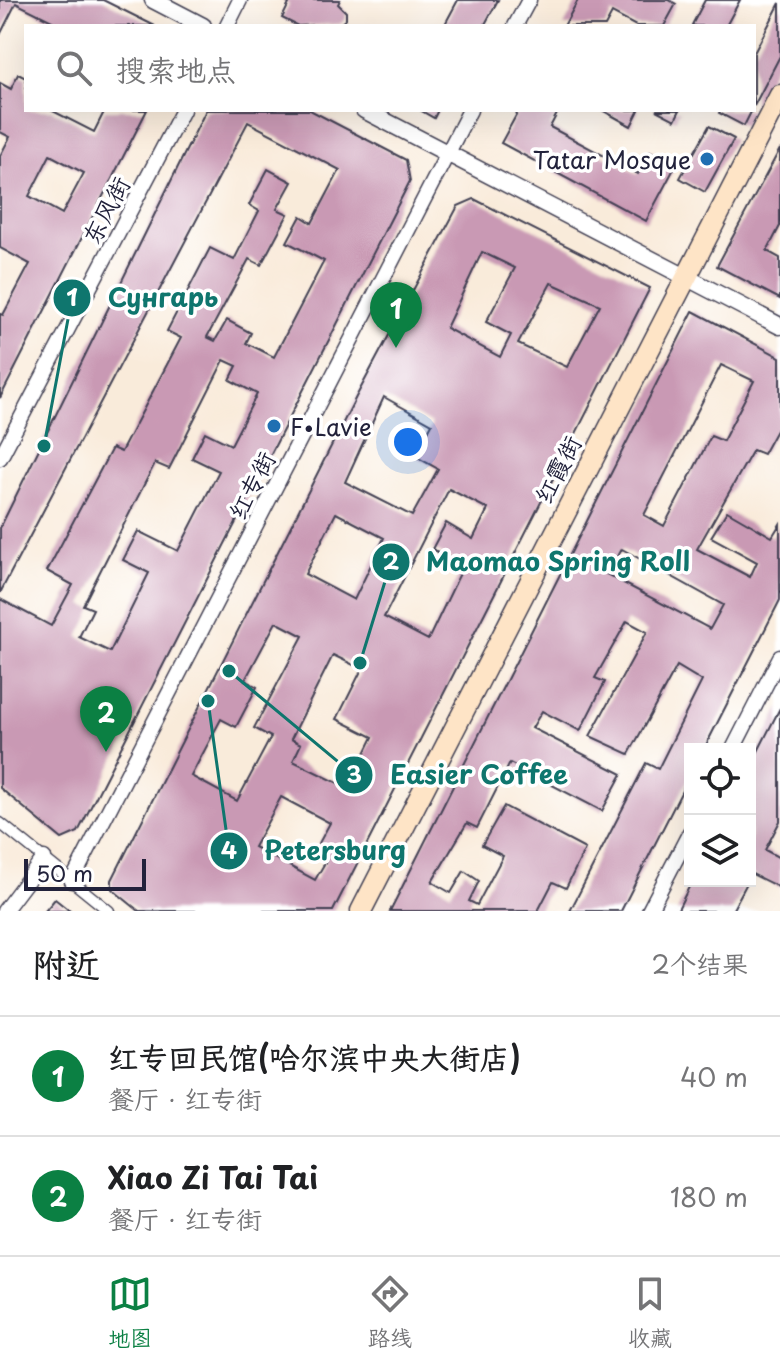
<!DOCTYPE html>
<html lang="zh">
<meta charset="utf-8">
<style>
:root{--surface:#fff;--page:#f2f2f2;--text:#202124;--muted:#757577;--line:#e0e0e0;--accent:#0b8043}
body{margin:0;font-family:"Playpen Sans","LXGW WenKai TC",sans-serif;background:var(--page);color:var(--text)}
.controls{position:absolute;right:24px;bottom:24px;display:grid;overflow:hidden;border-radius:0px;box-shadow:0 8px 32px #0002}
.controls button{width:72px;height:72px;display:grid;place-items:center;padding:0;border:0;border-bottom:2px solid var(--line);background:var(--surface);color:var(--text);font:40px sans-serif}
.scale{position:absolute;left:24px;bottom:20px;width:122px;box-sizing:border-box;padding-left:8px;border:4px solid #22223b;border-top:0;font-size:22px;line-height:28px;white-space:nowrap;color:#22223b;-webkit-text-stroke:6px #fff;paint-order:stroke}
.you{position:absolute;left:408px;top:442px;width:28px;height:28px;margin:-20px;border:6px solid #fff;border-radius:50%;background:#1a73e8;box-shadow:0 0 0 12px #1a73e833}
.badge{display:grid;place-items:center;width:52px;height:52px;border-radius:50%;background:var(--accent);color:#fff;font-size:26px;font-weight:700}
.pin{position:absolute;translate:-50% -66px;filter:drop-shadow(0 2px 4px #0008)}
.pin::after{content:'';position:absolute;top:42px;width:28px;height:24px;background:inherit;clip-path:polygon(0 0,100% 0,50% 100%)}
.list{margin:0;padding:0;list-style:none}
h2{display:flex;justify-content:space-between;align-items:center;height:104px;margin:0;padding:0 32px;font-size:34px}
h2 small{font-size:26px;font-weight:400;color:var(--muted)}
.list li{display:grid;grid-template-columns:52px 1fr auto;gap:24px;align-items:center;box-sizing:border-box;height:120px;padding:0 32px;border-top:2px solid var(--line)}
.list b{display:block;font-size:30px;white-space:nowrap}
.list p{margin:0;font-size:26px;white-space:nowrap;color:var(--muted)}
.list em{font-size:26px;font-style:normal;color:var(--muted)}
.icon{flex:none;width:44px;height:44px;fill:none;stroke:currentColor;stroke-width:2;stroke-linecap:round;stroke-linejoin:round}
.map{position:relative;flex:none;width:780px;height:911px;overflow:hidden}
.search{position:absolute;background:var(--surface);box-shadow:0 8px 32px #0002;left:24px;right:24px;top:24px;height:88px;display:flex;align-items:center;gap:20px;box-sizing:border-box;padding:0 28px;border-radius:0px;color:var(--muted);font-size:30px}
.sheet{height:344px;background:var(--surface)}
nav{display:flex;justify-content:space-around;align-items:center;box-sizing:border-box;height:112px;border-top:2px solid var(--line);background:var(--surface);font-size:22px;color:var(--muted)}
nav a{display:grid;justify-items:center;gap:4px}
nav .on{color:var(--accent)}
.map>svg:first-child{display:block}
.building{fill:#c999b4;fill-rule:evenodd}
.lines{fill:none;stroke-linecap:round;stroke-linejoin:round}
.pedestrian-casing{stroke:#424053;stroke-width:13}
.minor-casing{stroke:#424053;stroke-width:17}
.tertiary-casing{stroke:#424053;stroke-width:19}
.secondary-casing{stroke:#424053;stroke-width:23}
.pedestrian{stroke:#fff;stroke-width:10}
.minor{stroke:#fff;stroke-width:14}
.tertiary{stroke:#fff;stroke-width:16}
.secondary{stroke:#fee4c6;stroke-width:20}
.poi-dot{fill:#1f6fb2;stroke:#fff;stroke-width:3}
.labels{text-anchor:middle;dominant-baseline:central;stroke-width:7;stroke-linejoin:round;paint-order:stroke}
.poi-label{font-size:24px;fill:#22223b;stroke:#fff;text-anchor:end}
.street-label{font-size:24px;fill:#22223b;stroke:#fff}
.leader{fill:none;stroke:#0f766e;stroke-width:3}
.callout-dot{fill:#0f766e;stroke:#fff;stroke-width:3}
.mark-label{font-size:24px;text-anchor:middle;font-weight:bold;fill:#fff}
.callout-label{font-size:26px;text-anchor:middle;font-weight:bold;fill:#0f766e;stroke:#fff;stroke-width:7;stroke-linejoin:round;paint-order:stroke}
</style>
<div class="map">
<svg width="780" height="911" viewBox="0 0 780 911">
<rect width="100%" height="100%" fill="#fff"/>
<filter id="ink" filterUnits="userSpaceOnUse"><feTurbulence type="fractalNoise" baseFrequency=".0125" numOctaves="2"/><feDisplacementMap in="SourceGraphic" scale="16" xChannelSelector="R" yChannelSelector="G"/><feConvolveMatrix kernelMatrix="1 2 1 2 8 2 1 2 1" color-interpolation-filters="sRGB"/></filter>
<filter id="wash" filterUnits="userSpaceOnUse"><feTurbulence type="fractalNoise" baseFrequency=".006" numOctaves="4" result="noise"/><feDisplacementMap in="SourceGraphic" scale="32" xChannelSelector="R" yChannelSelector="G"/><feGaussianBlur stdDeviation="1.8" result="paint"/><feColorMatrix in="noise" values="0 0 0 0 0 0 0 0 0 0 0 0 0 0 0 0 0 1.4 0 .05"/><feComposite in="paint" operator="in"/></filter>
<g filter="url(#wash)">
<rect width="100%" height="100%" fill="#f9ebda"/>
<g id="blocks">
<!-- building -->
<g class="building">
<polygon points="0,0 103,0 155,26 62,26 16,3 0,35"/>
<polygon points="282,0 340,0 338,4 346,12 346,19 340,24 298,26 282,18 289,4"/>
<polygon points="458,0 498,0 484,26 444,26"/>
<polygon points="578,0 669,0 676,4 664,26 636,26 612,13 605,26 564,26"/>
<polygon points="705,0 740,0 726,26 695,26 692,25"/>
<polygon points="780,3 780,56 754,106 754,53"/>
<path d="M 18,74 L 26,78 L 26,110 L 51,110 L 94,132 L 105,110 L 147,110 L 0,398 L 0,314 L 3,315 L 30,264 L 0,248 L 0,156 L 10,137 L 0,132 L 0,83 L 11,89 ZM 50,155 L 84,173 L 62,214 L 29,196 Z"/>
<path d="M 206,110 L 310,110 L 406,160 L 410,181 L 78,832 L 62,839 L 0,788 L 0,599 L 51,626 L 73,585 L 47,571 L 112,448 L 121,452 L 181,338 L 167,331 L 210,248 L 234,260 L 259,211 L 249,205 L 268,169 L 292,182 L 277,209 L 288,214 L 261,265 L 249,259 L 207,337 L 215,341 L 227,320 L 251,333 L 246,343 L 274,357 L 324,261 L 287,242 L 301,216 L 312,223 L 340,170 L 248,122 L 0,593 L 0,528 ZM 224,360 L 237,366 L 230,380 L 257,394 L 231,445 L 205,432 L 192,458 L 219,471 L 178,551 L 138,531 L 123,560 L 149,573 L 110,652 L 79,637 L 93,609 L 83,605 L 155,463 L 169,469 Z"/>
<polygon points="420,110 438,110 434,118"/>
<polygon points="519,110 559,110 550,127 638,174 650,151 676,165 646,221 501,143"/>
<polygon points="602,110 639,110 631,126"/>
<polygon points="656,110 680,110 675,120"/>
<polygon points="721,110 752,110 744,126 719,113"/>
<polygon points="709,126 734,139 705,192 680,178"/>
<polygon points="780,149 780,226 767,251 780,258 780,299 717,266"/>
<path d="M 474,199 L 650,288 L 333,911 L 139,911 L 112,889 L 112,880 L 356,397 L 458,206 ZM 482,252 L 515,268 L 486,322 L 511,335 L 500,357 L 446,328 ZM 551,283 L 600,305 L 567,367 L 518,344 ZM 384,397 L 432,424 L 415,456 L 438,469 L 412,516 L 345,482 ZM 449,489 L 488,509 L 473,539 L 446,523 L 432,549 L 464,565 L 428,640 L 384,617 ZM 336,513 L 384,538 L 354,600 L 305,574 ZM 276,622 L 303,636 L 254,728 L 271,737 L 237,801 L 191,776 L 221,719 L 236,727 L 257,687 L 245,680 ZM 333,655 L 362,669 L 337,719 L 373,737 L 348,788 L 293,761 L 301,744 L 291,739 ZM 281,797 L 330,823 L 313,854 L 326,861 L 315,880 L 254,847 Z"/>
<path d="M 693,311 L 780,357 L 780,423 L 763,454 L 753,450 L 697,549 L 750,577 L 757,562 L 711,537 L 727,511 L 772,537 L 780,524 L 780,600 L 704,749 L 690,749 L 690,775 L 621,911 L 570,911 L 646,763 L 658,769 L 702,681 L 677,666 L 629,754 L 590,736 L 647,632 L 627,621 L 595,678 L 605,682 L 580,731 L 542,711 L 532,728 L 622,774 L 602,811 L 510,763 L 477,828 L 467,823 L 432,882 L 451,893 L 464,871 L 479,881 L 469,901 L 477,905 L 503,856 L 482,845 L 504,806 L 585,849 L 566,888 L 553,882 L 538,911 L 390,911 ZM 721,365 L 754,381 L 723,441 L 711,436 L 664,526 L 644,515 ZM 622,549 L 723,605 L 710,629 L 597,569 L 602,559 L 613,565 Z"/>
<polygon points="780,708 780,821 765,850 780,858 780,888 750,873 750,767"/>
<polygon points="692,881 748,881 732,911 677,911"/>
<polygon points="55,899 70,911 45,911"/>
</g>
</g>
</g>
<g filter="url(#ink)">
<use href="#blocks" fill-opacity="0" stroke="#424053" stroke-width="2"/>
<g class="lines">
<!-- pedestrian casing -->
<g class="pedestrian-casing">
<polyline id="pedestrian" points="0,823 109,911"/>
</g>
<!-- minor casing -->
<g class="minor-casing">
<g id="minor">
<polyline points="227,26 240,0"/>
<polyline points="515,26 529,0"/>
<polyline points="0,458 183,110"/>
<polyline points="733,749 780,657"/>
<polyline points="72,881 470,110"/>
<polyline points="4,911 44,858"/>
<polyline points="649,911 690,832"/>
</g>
</g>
<!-- tertiary casing -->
<g class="tertiary-casing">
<g id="tertiary">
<polyline points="153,0 203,26"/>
<polyline points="364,110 780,326"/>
</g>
</g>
<!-- secondary casing -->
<g class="secondary-casing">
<polyline id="secondary" points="361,911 780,95"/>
</g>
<!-- pedestrian -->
<use href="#pedestrian" class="pedestrian"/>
<!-- minor -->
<use href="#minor" class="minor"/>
<!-- tertiary -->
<use href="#tertiary" class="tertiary"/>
<!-- secondary -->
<use href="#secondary" class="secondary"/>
</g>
</g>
<!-- markers -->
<g class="poi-dot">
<circle cx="707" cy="159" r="8"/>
<circle cx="274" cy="426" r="8"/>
</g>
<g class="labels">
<!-- poi labels -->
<g class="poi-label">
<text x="691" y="159">Tatar Mosque</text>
<text x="290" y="426" text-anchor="start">F•Lavie</text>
</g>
<!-- street labels -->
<g class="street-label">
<text transform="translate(105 210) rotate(-62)">东风街</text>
<text transform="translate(557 469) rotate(-63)">红霞街</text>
<text transform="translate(251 485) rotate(-63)">红专街</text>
</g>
</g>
<!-- callouts -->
<path class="leader" d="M44 446L72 298M360 663L391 562M229 671L354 775M208 701L229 851"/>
<g class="callout-dot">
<circle cx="44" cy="446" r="8"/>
<circle cx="360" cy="663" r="8"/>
<circle cx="229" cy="671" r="8"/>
<circle cx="208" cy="701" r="8"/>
<circle cx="72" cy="298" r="20"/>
<circle cx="391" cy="562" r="20"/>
<circle cx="354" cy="775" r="20"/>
<circle cx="229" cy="851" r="20"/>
</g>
<g class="mark-label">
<text x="72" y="306">1</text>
<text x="391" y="570">2</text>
<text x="354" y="783">3</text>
<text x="229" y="859">4</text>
</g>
<g class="callout-label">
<text x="163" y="307">Сунгарь</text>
<text x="558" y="571">Maomao Spring Roll</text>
<text x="479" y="784">Easier Coffee</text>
<text x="335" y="860">Petersburg</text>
</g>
</svg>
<div class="controls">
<button><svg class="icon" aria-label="locate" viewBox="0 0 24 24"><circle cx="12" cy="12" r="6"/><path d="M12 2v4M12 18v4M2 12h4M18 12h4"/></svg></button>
<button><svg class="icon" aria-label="layers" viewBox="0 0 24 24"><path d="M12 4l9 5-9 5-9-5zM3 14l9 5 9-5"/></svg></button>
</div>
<div class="scale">50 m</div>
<div class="you"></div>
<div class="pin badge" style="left:396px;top:348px">1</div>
<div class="pin badge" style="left:106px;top:752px">2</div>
<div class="search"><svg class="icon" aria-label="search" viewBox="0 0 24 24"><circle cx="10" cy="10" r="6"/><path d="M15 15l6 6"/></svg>搜索地点</div>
</div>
<section class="sheet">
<h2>附近<small>2个结果</small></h2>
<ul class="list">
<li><span class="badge">1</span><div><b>红专回民馆(哈尔滨中央大街店)</b><p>餐厅 · 红专街</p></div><em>40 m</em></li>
<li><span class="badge">2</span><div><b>Xiao Zi Tai Tai</b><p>餐厅 · 红专街</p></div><em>180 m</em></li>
</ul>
</section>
<nav>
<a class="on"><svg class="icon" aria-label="map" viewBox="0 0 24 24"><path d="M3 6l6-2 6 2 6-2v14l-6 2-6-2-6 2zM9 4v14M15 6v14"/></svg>地图</a>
<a><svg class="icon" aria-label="directions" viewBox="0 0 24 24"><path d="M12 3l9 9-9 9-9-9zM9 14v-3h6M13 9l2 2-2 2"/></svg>路线</a>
<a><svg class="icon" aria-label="saved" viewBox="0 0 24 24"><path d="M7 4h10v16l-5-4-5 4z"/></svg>收藏</a>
</nav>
